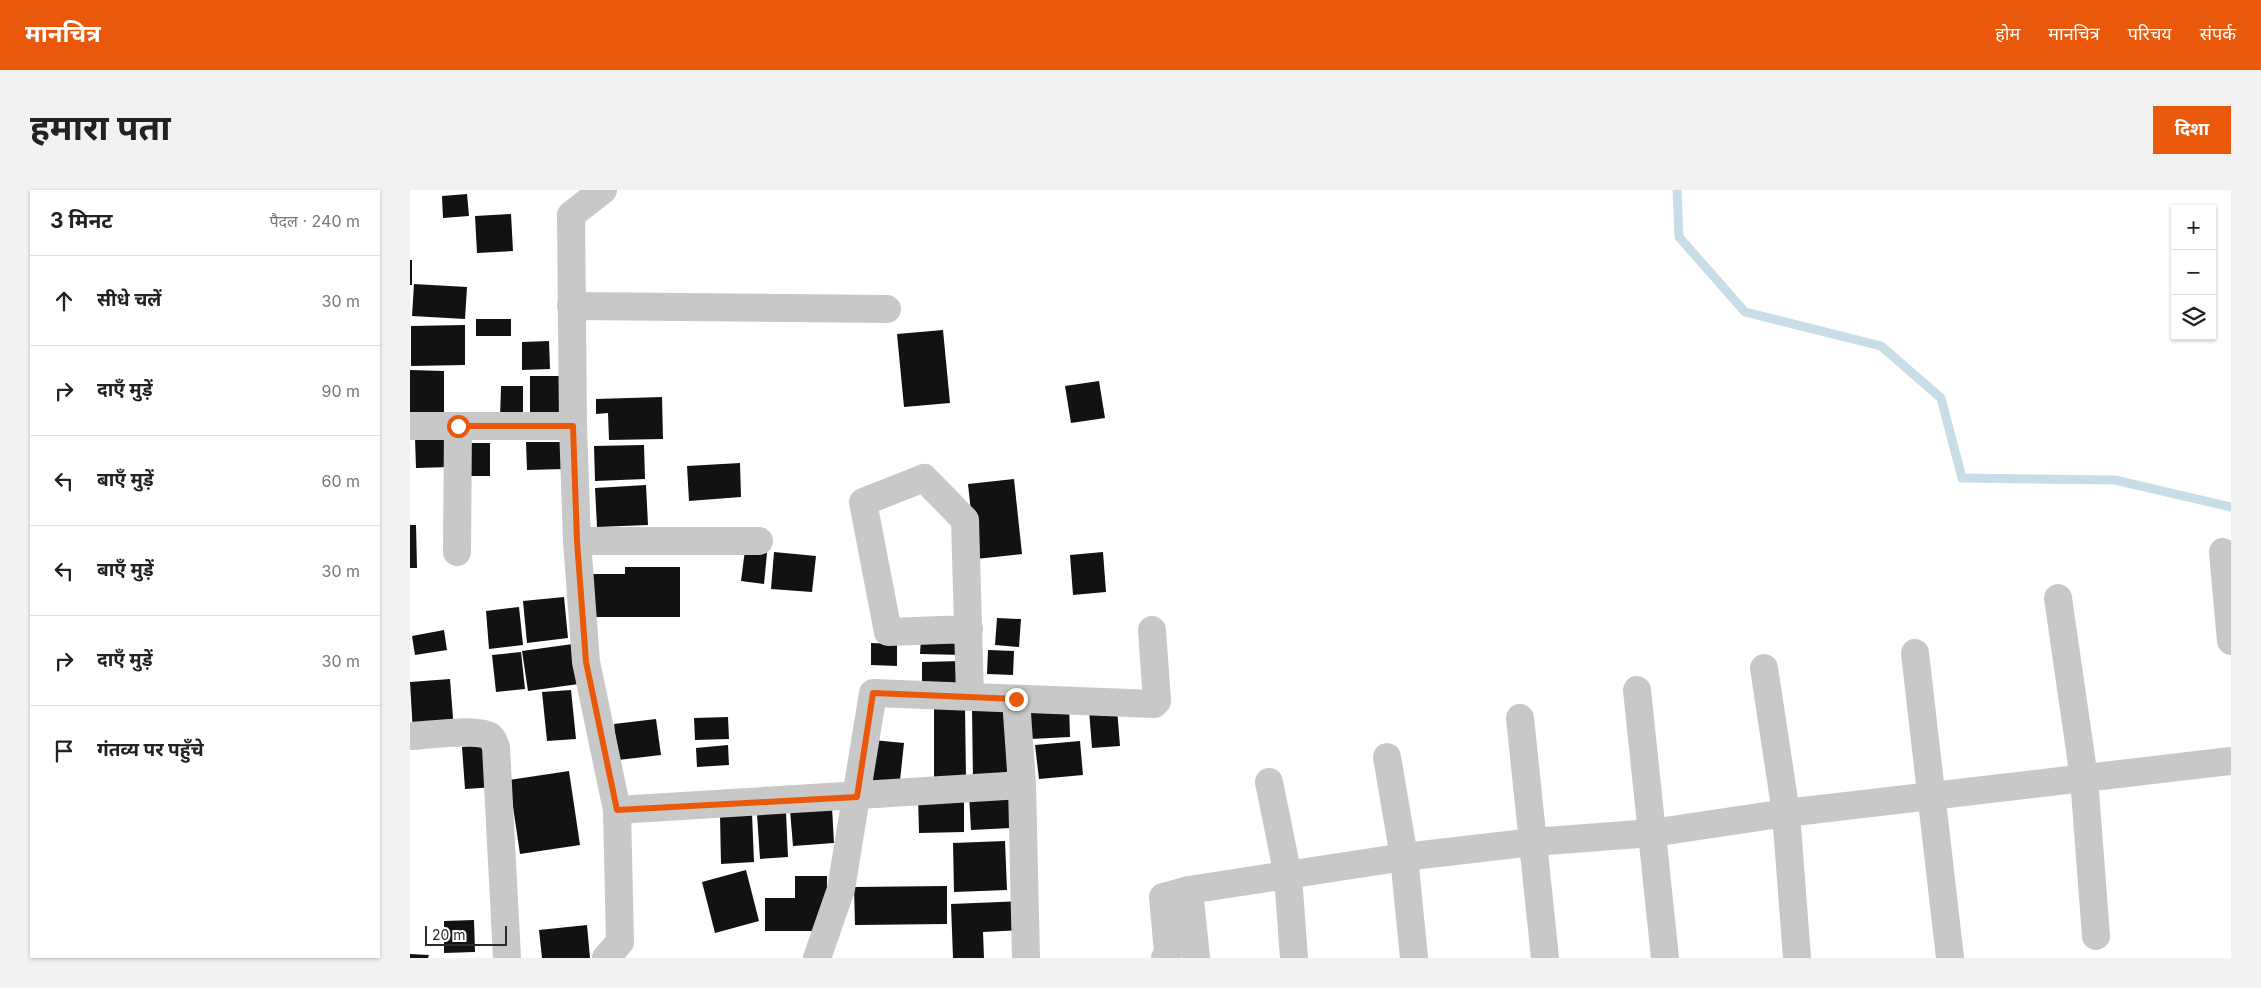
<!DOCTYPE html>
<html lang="hi">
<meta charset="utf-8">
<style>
:root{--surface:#fff;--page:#f2f2f2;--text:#222;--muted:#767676;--line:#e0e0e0;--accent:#ea580c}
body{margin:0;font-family:Inter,"Noto Sans Devanagari",sans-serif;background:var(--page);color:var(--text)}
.controls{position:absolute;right:15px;top:15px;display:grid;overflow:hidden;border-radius:0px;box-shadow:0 1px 4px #0004}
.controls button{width:45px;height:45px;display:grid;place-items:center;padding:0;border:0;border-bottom:1px solid var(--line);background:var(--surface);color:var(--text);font:25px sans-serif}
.scale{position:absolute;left:15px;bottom:12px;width:82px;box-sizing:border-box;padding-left:5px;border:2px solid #2b2b2b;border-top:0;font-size:14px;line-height:18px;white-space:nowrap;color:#2b2b2b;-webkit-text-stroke:4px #fff;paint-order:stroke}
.stop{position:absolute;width:15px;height:15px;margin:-11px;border:4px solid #ea580c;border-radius:50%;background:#fff}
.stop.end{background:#ea580c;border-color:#fff;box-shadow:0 1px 5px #0008}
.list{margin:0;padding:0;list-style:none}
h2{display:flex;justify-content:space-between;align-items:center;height:65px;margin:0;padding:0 20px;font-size:21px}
h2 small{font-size:16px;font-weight:400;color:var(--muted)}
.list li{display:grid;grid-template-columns:32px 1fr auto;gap:15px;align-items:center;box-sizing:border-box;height:90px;padding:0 20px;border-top:1px solid var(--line)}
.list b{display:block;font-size:19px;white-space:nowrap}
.list em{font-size:16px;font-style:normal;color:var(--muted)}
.icon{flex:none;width:28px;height:28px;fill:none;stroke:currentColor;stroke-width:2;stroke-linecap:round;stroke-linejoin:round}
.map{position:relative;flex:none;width:1821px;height:768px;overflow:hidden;border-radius:0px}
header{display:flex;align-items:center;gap:30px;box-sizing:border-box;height:70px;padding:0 25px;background:var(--accent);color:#fff}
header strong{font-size:24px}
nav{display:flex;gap:28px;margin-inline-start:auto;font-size:18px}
.intro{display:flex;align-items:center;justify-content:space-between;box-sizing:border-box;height:120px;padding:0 30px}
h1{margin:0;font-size:35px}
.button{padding:12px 22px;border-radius:0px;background:var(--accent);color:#fff;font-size:18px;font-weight:700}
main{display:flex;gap:30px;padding:0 30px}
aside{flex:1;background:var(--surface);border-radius:0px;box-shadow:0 1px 4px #0004}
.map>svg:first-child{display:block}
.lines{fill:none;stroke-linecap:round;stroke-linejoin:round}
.stream{stroke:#c7dde7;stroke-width:9}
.building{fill:#121212}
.minor{stroke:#c8c8c8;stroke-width:28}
.route{stroke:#ea580c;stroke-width:6}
</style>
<header>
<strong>मानचित्र</strong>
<nav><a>होम</a><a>मानचित्र</a><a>परिचय</a><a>संपर्क</a></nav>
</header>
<div class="intro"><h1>हमारा पता</h1><a class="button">दिशा</a></div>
<main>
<aside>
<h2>3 मिनट<small>पैदल · 240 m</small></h2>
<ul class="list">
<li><svg class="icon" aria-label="ahead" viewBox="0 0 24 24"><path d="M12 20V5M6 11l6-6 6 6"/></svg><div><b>सीधे चलें</b></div><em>30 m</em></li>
<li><svg class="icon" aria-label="right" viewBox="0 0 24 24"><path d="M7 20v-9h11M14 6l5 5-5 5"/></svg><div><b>दाएँ मुड़ें</b></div><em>90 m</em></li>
<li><svg class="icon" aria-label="left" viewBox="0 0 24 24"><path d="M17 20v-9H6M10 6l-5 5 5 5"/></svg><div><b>बाएँ मुड़ें</b></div><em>60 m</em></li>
<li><svg class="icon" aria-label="left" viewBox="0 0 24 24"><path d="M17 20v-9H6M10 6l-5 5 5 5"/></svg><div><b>बाएँ मुड़ें</b></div><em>30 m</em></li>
<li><svg class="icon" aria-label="right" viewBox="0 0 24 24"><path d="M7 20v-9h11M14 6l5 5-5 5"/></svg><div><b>दाएँ मुड़ें</b></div><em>30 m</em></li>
<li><svg class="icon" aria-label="arrive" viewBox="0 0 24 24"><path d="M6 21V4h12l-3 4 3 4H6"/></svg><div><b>गंतव्य पर पहुँचे</b></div></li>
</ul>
</aside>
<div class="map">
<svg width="1821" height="768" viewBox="0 0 1821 768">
<rect width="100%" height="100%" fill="#fff"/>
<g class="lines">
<!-- stream -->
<polyline class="stream" points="1267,0 1269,47 1335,122 1471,156 1531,208 1552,288 1705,290 1821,317"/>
</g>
<!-- building -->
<g class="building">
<polygon points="57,4 59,26 33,28 32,6"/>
<polygon points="101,24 103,61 67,63 65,26"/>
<rect x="0" y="70" width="2" height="25"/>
<polygon points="4,94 57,97 55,129 2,126"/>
<rect x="66" y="129" width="35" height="17"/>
<polygon points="55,135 55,175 1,176 1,136"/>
<polygon points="533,140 540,213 494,217 487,144"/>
<polygon points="139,151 140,179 112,180 112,152"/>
<polygon points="0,180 34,181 34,225 0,225"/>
<rect x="120" y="186" width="31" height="42"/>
<polygon points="689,191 695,228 661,233 655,196"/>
<polygon points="91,196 113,196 113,229 90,228"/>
<polygon points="252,207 253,249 199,250 198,223 186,224 186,209"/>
<polygon points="41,247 42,277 6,278 5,248"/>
<polygon points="116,252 154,252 154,279 117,280"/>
<rect x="52" y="253" width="28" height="33"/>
<polygon points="234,255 235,289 185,291 184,256"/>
<polygon points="330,273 331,307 279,311 277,276"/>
<polygon points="604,289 612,364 566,369 558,294"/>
<polygon points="236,295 238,335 187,337 185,298"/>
<polygon points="0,335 6,335 7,378 0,378"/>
<polygon points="335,360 357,363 354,394 331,391"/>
<polygon points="364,362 406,366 402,402 361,399"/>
<polygon points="693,362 696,402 663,405 660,365"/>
<polygon points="215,377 270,377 270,427 179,427 179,384 215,384"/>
<polygon points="154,407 158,448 117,453 113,411"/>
<polygon points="109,417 113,455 79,459 76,421"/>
<polygon points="587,428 611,429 609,457 585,455"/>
<polygon points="34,440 37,460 5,465 2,446"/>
<polygon points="511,447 553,448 553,465 510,464"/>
<polygon points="170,453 176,493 118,501 112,461"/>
<polygon points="461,453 487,454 487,476 461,475"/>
<polygon points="578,460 604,461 603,485 577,484"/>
<polygon points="111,462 115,499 86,502 82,465"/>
<polygon points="551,471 551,500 512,500 512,472"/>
<polygon points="40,489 44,541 3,544 0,492"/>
<polygon points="161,500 166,549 137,551 132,502"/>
<polygon points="659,515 660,547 620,549 618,518"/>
<polygon points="524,517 555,517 556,589 524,589"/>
<polygon points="601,518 602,589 563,590 562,519"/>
<polygon points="707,518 710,556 682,558 679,520"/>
<polygon points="318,527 319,549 285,550 284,528"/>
<polygon points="246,529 251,565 208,570 204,534"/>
<polygon points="463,550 494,553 489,600 458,597"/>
<polygon points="670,551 673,585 629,589 625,555"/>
<polygon points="82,554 86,597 55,599 52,557"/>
<polygon points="318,555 319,575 287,577 286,558"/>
<polygon points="159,581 170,655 110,664 99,590"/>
<polygon points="599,603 601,638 561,640 559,604"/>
<polygon points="554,604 554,642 509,643 508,606"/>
<polygon points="422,617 424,653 383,656 380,620"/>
<polygon points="376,622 378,667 350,669 347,624"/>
<polygon points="342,624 344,672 311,674 310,625"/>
<polygon points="595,651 597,700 544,702 543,653"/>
<polygon points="336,680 349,731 305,743 292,692"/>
<polygon points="385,686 417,686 417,741 355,741 355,708 385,708"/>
<polygon points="537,696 537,734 445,735 444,697"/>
<polygon points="611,711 612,740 573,742 574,768 543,768 541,714"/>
<polygon points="64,730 65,762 34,763 34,731"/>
<polygon points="177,735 180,768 132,768 129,740"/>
<polygon points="0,764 19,765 18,768 0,768"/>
</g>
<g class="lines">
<!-- minor -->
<g class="minor">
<polyline points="193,0 161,25 163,236 167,351 176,472 207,620 210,752 196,768"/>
<polyline points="161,116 477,119"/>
<polyline points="0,236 163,236"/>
<polyline points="167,351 349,351"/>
<polyline points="47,362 48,236"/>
<polyline points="1813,362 1821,451"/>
<polyline points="1648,408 1674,588 1686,746"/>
<polyline points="559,439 478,442 453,312 514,288 555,330 560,507"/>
<polyline points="1505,463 1540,768"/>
<polyline points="1354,478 1376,623 1387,768"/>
<polyline points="1227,500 1255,768"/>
<polyline points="606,509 612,595 616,768"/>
<polyline points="1110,528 1135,768"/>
<path d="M 0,546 C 19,545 61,539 77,545 C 82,546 84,552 86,557 L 97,768"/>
<polyline points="977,567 994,667 1004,768"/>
<polyline points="859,592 878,686 884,768"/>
<polyline points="207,620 612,595"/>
<polyline points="779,700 786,768"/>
<polyline points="407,768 431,699 463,503 744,514 747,511 742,440"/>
<polyline points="755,768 758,763 753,707 779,700 994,667 1123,652 1242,643 1376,623 1821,571"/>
</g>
</g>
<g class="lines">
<!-- route -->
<polyline class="route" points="48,236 163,236 167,351 176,472 207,620 447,607 463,503 606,509"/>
</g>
</svg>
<div class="controls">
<button>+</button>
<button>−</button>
<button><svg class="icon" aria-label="layers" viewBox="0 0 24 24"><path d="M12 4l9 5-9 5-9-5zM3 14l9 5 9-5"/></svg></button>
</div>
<div class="scale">20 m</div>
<div class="stop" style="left:48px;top:236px"></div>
<div class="stop end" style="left:606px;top:509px"></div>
</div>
</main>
